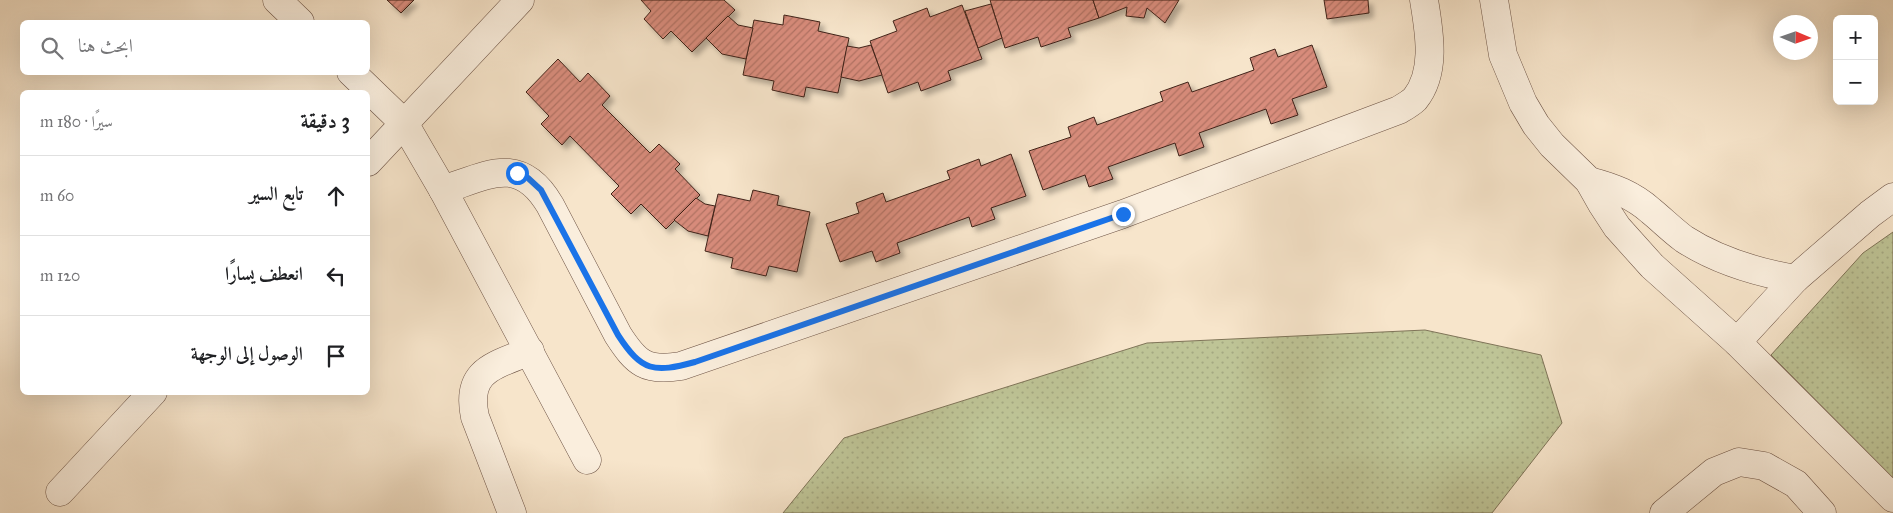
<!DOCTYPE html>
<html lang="ar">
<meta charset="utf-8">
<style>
:root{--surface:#fff;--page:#f6f6f6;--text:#202124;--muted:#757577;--line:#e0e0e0}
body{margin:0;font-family:"IM FELL Great Primer",Amiri,serif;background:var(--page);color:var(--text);direction:rtl}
.controls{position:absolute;right:15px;top:15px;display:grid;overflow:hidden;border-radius:8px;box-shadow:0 5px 20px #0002}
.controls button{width:45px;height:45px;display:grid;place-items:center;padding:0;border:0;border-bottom:1px solid var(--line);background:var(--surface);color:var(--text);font:25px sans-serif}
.compass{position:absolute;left:1773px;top:15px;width:45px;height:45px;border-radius:50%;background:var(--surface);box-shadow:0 5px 20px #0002;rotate:92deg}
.stop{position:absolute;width:15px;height:15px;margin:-11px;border:4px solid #1a73e8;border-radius:50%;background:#fff}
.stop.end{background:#1a73e8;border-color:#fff;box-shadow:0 1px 5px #0008}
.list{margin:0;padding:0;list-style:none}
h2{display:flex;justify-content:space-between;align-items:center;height:65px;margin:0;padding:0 20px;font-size:21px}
h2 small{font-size:16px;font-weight:400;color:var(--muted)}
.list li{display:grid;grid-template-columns:32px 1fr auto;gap:15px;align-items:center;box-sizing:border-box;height:80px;padding:0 20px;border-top:1px solid var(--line)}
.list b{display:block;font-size:19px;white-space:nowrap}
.list em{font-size:16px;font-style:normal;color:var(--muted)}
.icon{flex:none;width:28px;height:28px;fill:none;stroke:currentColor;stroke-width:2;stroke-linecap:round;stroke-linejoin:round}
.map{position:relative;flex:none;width:1893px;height:513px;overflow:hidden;direction:ltr}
.search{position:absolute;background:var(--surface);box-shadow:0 5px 20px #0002;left:20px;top:20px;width:350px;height:55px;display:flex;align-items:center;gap:12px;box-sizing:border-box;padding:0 18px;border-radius:8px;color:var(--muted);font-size:19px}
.panel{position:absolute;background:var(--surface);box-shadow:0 5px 20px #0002;left:20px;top:90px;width:350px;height:305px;border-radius:8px;direction:rtl}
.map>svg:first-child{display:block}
.green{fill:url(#green-dots);stroke:#7f7458}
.building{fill:url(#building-hatch);stroke:#402319;filter:url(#shadow)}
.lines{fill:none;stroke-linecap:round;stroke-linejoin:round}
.street-casing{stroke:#6e5446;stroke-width:29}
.street{stroke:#faeedd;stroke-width:28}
.route{stroke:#1a73e8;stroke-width:6}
</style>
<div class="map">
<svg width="1893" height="513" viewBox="0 0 1893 513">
<defs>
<pattern id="green-dots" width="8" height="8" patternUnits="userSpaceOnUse" patternTransform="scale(1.25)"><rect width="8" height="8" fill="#bec496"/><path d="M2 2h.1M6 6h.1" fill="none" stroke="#a4a881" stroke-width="1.8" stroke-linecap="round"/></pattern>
<pattern id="building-hatch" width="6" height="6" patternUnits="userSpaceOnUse" patternTransform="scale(1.25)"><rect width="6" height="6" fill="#d88c7b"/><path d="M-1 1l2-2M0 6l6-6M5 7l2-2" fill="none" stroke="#b17264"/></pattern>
<filter id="shadow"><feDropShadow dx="4.5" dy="4.5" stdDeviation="2.5" flood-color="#0004"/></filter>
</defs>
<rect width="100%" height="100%" fill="#f7e5cb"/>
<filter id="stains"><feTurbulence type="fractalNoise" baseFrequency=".004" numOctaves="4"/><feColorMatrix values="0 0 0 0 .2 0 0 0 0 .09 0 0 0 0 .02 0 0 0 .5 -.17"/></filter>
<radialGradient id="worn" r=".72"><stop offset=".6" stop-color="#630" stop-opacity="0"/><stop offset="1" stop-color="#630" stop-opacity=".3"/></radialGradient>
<!-- green -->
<g class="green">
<polygon points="1893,232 1893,478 1771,355 1863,253"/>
<polygon points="1425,330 1541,355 1562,423 1492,513 783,513 844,438 1147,343"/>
</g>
<!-- building -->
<g class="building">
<polygon points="387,0 414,0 401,13"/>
<polygon points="641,0 724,0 735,10 692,52 671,31 663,39 644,19 651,11"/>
<polygon points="990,0 1093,0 1099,18 1068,28 1071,37 1041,47 1038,37 1005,48"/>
<polygon points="1093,0 1179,0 1165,23 1147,8 1144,18 1126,16 1127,7 1099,18"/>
<polygon points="1324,0 1368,0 1369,13 1327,19"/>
<polygon points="991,4 1002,38 978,48 965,11"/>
<polygon points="962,5 982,59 948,71 951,80 921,91 918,82 888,93 870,41 897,31 893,21 927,8 930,17"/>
<polygon points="784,15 820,22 818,31 849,38 838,93 806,87 804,97 772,90 774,81 743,75 754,20 783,25"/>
<polygon points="728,16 738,25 753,28 746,59 722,54 706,38"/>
<polygon points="871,45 882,75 859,81 841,77 847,46 859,48"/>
<polygon points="1312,45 1327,87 1292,99 1298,115 1271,124 1266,109 1199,133 1204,147 1179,156 1175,143 1108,167 1113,179 1089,187 1085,175 1043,190 1029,151 1071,137 1068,127 1094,117 1097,125 1163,101 1160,92 1188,82 1192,92 1254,70 1250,58 1275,49 1278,57"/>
<polygon points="558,59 580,82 588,73 610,96 602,105 650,153 659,144 680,164 675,169 700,195 666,229 641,204 631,214 611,194 619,186 570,136 562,145 541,124 549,116 526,92"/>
<polygon points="1011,154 1026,196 991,208 995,219 972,227 969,217 897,243 900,253 876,262 872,251 840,262 826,224 859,213 856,203 883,193 886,202 950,179 947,171 979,159 981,166"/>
<polygon points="753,190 779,196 777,205 810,212 797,272 769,266 766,276 731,268 733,258 705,251 718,194 750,201"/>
<polygon points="696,198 705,204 715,206 708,236 688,231 674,220"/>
</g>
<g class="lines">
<!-- street casing -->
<g class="street-casing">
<g id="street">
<polyline points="277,0 300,22"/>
<polyline points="1494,0 1503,55 1523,103 1536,125 1552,145 1589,181 1602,204 1617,227 1652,266 1737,342 1893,498"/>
<polyline points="351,72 404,123 443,190 587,460"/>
<polyline points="368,162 520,0"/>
<path d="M 1589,181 C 1613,187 1633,195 1651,211 C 1662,220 1672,230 1684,239 C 1718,261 1755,272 1795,279"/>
<path d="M 443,190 C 488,175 520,154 550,205 L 618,335 C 636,363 646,372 681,366 L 1123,214 L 1399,110 C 1404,107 1411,103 1415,99 C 1437,72 1429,31 1424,0"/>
<polyline points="1737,342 1795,279 1870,214 1893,197"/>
<polyline points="60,492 153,392"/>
<path d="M 512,513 L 475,417 C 465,370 494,366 530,351"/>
<polyline points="1664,513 1714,472 1739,462 1764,466 1796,484 1822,513"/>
</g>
</g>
<!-- street -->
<use href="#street" class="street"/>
</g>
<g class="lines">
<!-- route -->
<path class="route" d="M 517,173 L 528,178 L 541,190 L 618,335 C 642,372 654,373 695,362 L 1123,214"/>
</g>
<rect width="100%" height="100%" filter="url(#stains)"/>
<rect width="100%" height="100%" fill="url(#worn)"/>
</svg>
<div class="controls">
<button>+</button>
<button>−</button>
</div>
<svg class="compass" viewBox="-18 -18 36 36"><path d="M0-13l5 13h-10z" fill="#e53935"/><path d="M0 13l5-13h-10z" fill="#757577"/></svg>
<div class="stop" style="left:517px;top:173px"></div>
<div class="stop end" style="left:1123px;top:214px"></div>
<div class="search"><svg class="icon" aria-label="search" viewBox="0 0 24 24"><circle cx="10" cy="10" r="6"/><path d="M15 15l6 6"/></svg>ابحث هنا</div>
<section class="panel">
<h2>3 دقيقة<small>سيرًا · 180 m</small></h2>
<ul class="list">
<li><svg class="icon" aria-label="ahead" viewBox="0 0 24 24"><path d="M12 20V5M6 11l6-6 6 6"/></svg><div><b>تابع السير</b></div><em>60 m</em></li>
<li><svg class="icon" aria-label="left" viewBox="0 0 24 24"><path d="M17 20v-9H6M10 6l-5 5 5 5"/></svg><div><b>انعطف يسارًا</b></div><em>120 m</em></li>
<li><svg class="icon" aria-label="arrive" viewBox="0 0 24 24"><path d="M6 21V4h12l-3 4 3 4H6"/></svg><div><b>الوصول إلى الوجهة</b></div></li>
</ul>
</section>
</div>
